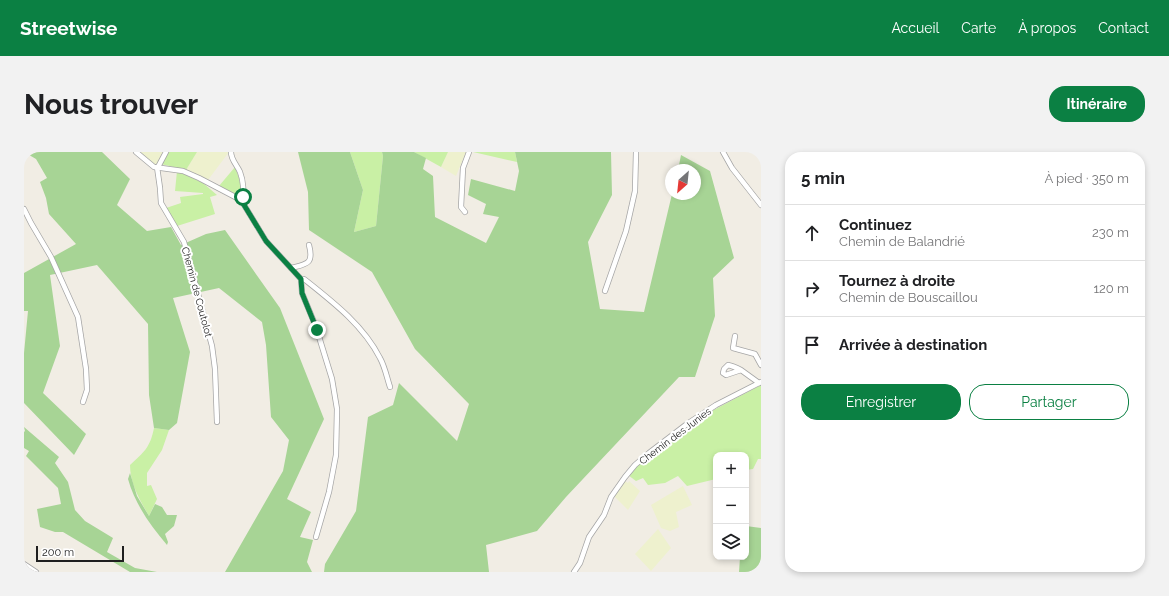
<!DOCTYPE html>
<html lang="fr">
<meta charset="utf-8">
<style>
:root{--surface:#fff;--page:#f2f2f2;--text:#202124;--muted:#757577;--line:#e0e0e0;--accent:#0b8043}
body{margin:0;font-family:Raleway,sans-serif;background:var(--page);color:var(--text)}
.controls{position:absolute;right:12px;bottom:12px;display:grid;overflow:hidden;border-radius:8px;box-shadow:0 2px 6px #0003}
.controls button{width:36px;height:36px;display:grid;place-items:center;padding:0;border:0;border-bottom:1px solid var(--line);background:var(--surface);color:var(--text);font:20px sans-serif}
.compass{position:absolute;left:641px;top:12px;width:36px;height:36px;border-radius:50%;background:var(--surface);box-shadow:0 2px 6px #0003;rotate:207deg}
.scale{position:absolute;left:12px;bottom:10px;width:88px;box-sizing:border-box;padding-left:4px;border:2px solid #1f1f1f;border-top:0;font-size:11px;line-height:14px;white-space:nowrap;color:#1f1f1f;-webkit-text-stroke:3px #fff;paint-order:stroke}
.stop{position:absolute;width:12px;height:12px;margin:-9px;border:3px solid #0b8043;border-radius:50%;background:#fff}
.stop.end{background:#0b8043;border-color:#fff;box-shadow:0 1px 4px #0008}
.list{margin:0;padding:0;list-style:none}
h2{display:flex;justify-content:space-between;align-items:center;height:52px;margin:0;padding:0 16px;font-size:17px}
h2 small{font-size:13px;font-weight:400;color:var(--muted)}
.list li{display:grid;grid-template-columns:26px 1fr auto;gap:12px;align-items:center;box-sizing:border-box;height:56px;padding:0 16px;border-top:1px solid var(--line)}
.list b{display:block;font-size:15px;white-space:nowrap}
.list p{margin:0;font-size:13px;white-space:nowrap;color:var(--muted)}
.list em{font-size:13px;font-style:normal;color:var(--muted)}
.actions{display:flex;gap:8px;padding:12px 16px}
.actions a{flex:1;padding:9px 0;border:1px solid var(--accent);border-radius:16px;text-align:center;font-size:14px;color:var(--accent)}
.actions .main{background:var(--accent);color:#fff}
.icon{flex:none;width:22px;height:22px;fill:none;stroke:currentColor;stroke-width:2;stroke-linecap:round;stroke-linejoin:round}
.map{position:relative;flex:none;width:737px;height:420px;overflow:hidden;border-radius:16px}
header{display:flex;align-items:center;gap:24px;box-sizing:border-box;height:56px;padding:0 20px;background:var(--accent);color:#fff}
header strong{font-size:19px}
nav{display:flex;gap:22px;margin-inline-start:auto;font-size:14px}
.intro{display:flex;align-items:center;justify-content:space-between;box-sizing:border-box;height:96px;padding:0 24px}
h1{margin:0;font-size:28px}
.button{padding:10px 18px;border-radius:16px;background:var(--accent);color:#fff;font-size:14px;font-weight:700}
main{display:flex;gap:24px;padding:0 24px}
aside{flex:1;background:var(--surface);border-radius:16px;box-shadow:0 2px 6px #0003}
.map>svg:first-child{display:block}
.farmland{fill:#eef1ce}
.grass{fill:#c9f0a5}
.forest{fill:#a7d495}
.lines{fill:none;stroke-linecap:round;stroke-linejoin:round}
.minor-casing{stroke:#a6a6a6;stroke-width:6}
.minor{stroke:#fff;stroke-width:4.5}
.route{stroke:#0b8043;stroke-width:5}
.labels{text-anchor:middle;dominant-baseline:central;stroke-width:4;stroke-linejoin:round;paint-order:stroke}
.street-label{font-size:10px;fill:#1f1f1f;stroke:#fff}
</style>
<header>
<strong>Streetwise</strong>
<nav><a>Accueil</a><a>Carte</a><a>À propos</a><a>Contact</a></nav>
</header>
<div class="intro"><h1>Nous trouver</h1><a class="button">Itinéraire</a></div>
<main>
<div class="map">
<svg width="737" height="420" viewBox="0 0 737 420">
<rect width="100%" height="100%" fill="#f1ede4"/>
<!-- farmland -->
<g class="farmland">
<polygon points="114,0 140,0 133,12 131,13"/>
<polygon points="173,0 205,0 184,28 162,18"/>
<polygon points="424,0 442,0 432,24 417,15"/>
<polygon points="601,329 604,331 605,329 616,339 604,358 590,344"/>
<polygon points="659,334 668,353 652,360 655,375 646,379 637,376 627,353"/>
<polygon points="634,377 647,396 627,419 611,402"/>
</g>
<!-- grass -->
<g class="grass">
<polygon points="143,0 173,0 162,18 137,12"/>
<polygon points="326,0 358,0 359,4 352,74 330,80 339,38"/>
<polygon points="390,0 424,0 417,15"/>
<polygon points="449,0 491,0 493,10"/>
<path d="M 211,15 C 214,23 219,35 216,44 L 195,34 Z"/>
<polygon points="153,19 179,31 193,43 186,45 191,62 153,74 142,56 157,51 156,45 179,42 179,41 151,39"/>
<polygon points="737,233 737,307 734,307 729,317 722,318 722,303 692,303 692,327 663,334 654,324 641,331 624,333 619,326 612,329 604,323 612,314 684,261"/>
<path d="M 130,276 L 145,278 L 138,298 L 123,321 L 123,334 L 127,333 L 133,347 L 125,364 C 116,348 106,332 106,313 C 120,300 126,296 130,276 Z"/>
</g>
<!-- forest -->
<g class="forest">
<polygon points="0,0 78,0 106,27 93,53 123,79 147,75 157,93 182,82 201,78 256,156 300,267 263,347 287,360 276,385 289,388 283,410 288,420 201,420 259,319 265,288 247,265 242,193 238,170 195,136 149,146 166,200 153,271 145,278 130,276 125,243 124,172 73,113 26,123 36,194 19,241 62,282 50,303 0,251 0,201 4,159 0,159 0,121 52,92 25,62 22,46 16,30 23,26 12,7"/>
<polygon points="274,0 326,0 339,38 330,80 352,74 359,4 358,0 390,0 402,6 399,17 409,24 411,65 462,91 475,65 459,62 462,52 444,43 447,27 491,39 495,19 491,0 587,0 588,43 564,90 576,157 620,160 648,42 671,42 671,18 654,18 657,3 686,19 710,106 689,126 691,164 671,225 655,225 542,345 513,379 462,393 465,420 300,420 301,412 332,359 344,265 369,253 375,231 433,289 445,252 391,197 348,120 285,78 284,40"/>
<polygon points="0,275 35,305 31,311 44,330 51,358 61,369 89,386 83,400 111,416 133,420 106,420 39,380 31,380 16,375 13,357 37,352 34,336 2,304 5,299 0,296 0,280 1,279"/>
<path d="M 106,321 L 113,344 L 125,364 L 131,352 L 138,355 L 143,363 L 153,363 L 150,374 L 141,382 L 144,390 L 143,393 C 126,373 111,352 104,327 Z"/>
<polygon points="722,374 737,376 737,420 715,420 716,405 722,405"/>
</g>
<g class="lines">
<!-- minor casing -->
<g class="minor-casing">
<g id="minor">
<path d="M 112,0 L 130,15 L 159,19 L 175,26 L 217,48 L 242,89 L 277,127 L 280,127 C 309,150 339,173 356,206 C 361,215 363,226 366,235"/>
<path d="M 207,0 C 207,8 213,13 216,20 C 219,28 221,41 217,48"/>
<polyline points="699,0 708,16 737,53"/>
<polyline points="133,15 136,36 137,51 160,90 188,194 191,217 193,270"/>
<polyline points="134,15 142,0"/>
<polyline points="0,57 7,71 27,105 54,165 62,217 63,238 59,250"/>
<polyline points="441,60 437,55 439,16 445,0"/>
<path d="M 267,116 C 283,112 290,112 285,93"/>
<polyline points="277,127 278,141 292,175 308,227 313,257 312,303 305,340 292,385"/>
<polyline points="581,139 602,79 611,39 612,0"/>
<polyline points="711,184 709,196 731,202 737,213"/>
<path d="M 717,218 L 702,223 L 699,221 L 700,217 L 704,213 C 709,214 713,216 717,218 L 735,231"/>
<polyline points="0,412 12,420"/>
<polyline points="550,420 556,411 565,385 580,363 587,345 601,325 611,313 625,301 663,272 692,253 737,230"/>
</g>
</g>
<!-- minor -->
<use href="#minor" class="minor"/>
</g>
<g class="lines">
<!-- route -->
<polyline class="route" points="219,45 217,48 242,89 277,127 278,141 293,178"/>
</g>
<g class="labels">
<!-- street labels -->
<g class="street-label">
<text transform="translate(173 140) rotate(75)">Chemin de Coutolot</text>
<text transform="translate(651 284) rotate(-37)">Chemin des Junies</text>
</g>
</g>
</svg>
<div class="controls">
<button>+</button>
<button>−</button>
<button><svg class="icon" aria-label="layers" viewBox="0 0 24 24"><path d="M12 4l9 5-9 5-9-5zM3 14l9 5 9-5"/></svg></button>
</div>
<svg class="compass" viewBox="-18 -18 36 36"><path d="M0-13l5 13h-10z" fill="#e53935"/><path d="M0 13l5-13h-10z" fill="#757577"/></svg>
<div class="scale">200 m</div>
<div class="stop" style="left:219px;top:45px"></div>
<div class="stop end" style="left:293px;top:178px"></div>
</div>
<aside>
<h2>5 min<small>À pied · 350 m</small></h2>
<ul class="list">
<li><svg class="icon" aria-label="ahead" viewBox="0 0 24 24"><path d="M12 20V5M6 11l6-6 6 6"/></svg><div><b>Continuez</b><p>Chemin de Balandrié</p></div><em>230 m</em></li>
<li><svg class="icon" aria-label="right" viewBox="0 0 24 24"><path d="M7 20v-9h11M14 6l5 5-5 5"/></svg><div><b>Tournez à droite</b><p>Chemin de Bouscaillou</p></div><em>120 m</em></li>
<li><svg class="icon" aria-label="arrive" viewBox="0 0 24 24"><path d="M6 21V4h12l-3 4 3 4H6"/></svg><div><b>Arrivée à destination</b></div></li>
</ul>
<div class="actions"><a class="main">Enregistrer</a><a>Partager</a></div>
</aside>
</main>
